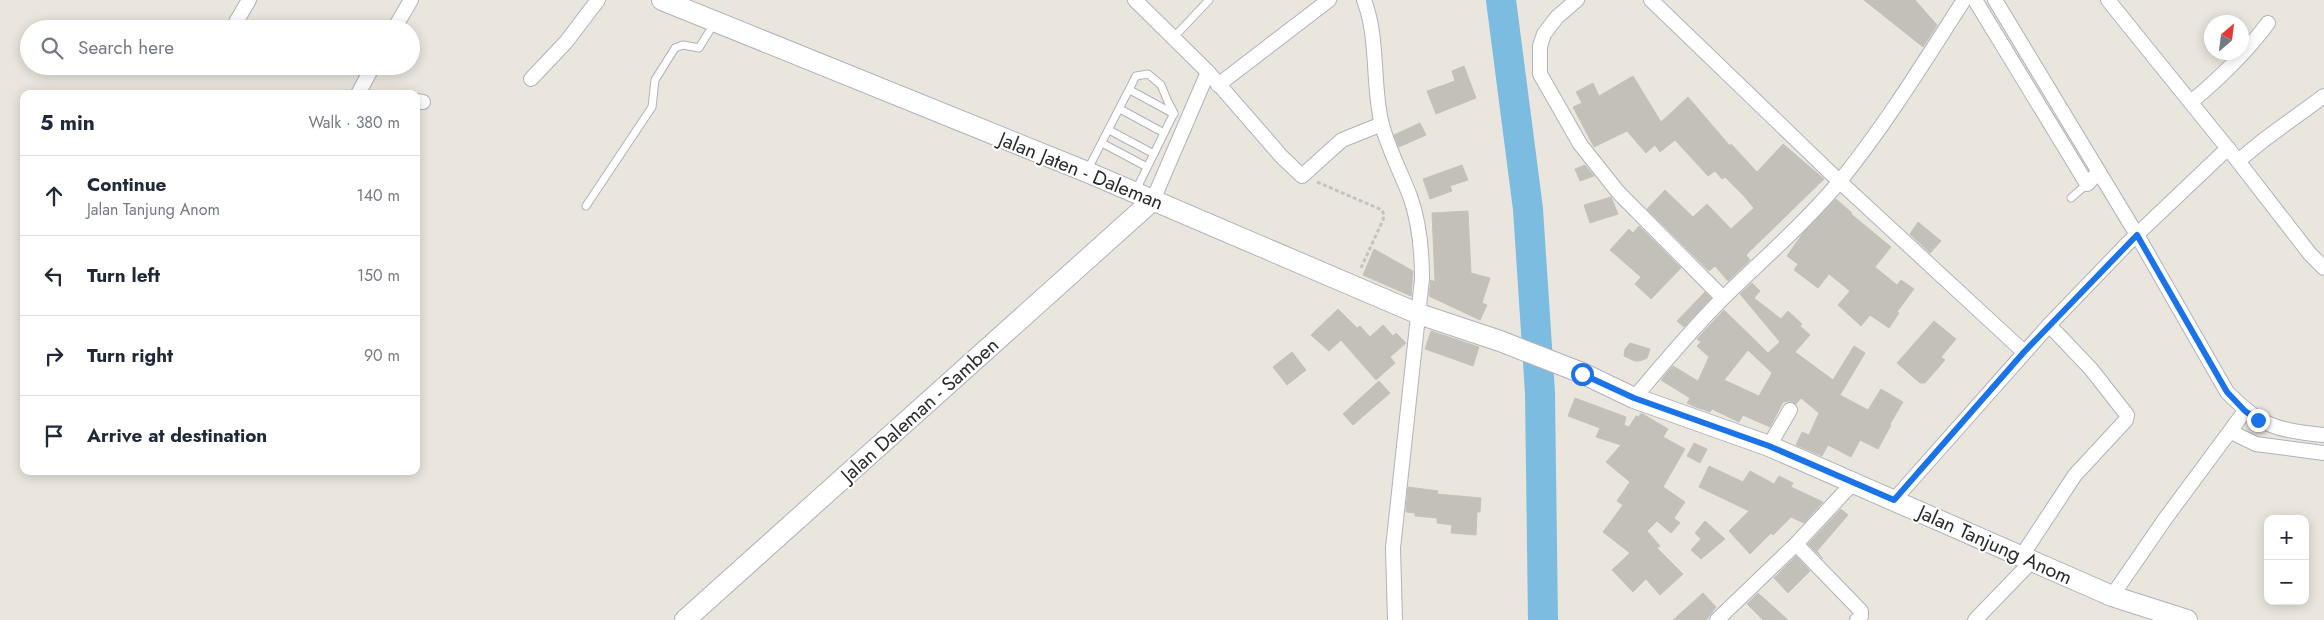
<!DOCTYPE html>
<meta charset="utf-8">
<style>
:root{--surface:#fff;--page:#f6f6f7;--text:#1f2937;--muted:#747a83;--line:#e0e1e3}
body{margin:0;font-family:Jost,sans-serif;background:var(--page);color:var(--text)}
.controls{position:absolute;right:15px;bottom:15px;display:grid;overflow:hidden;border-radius:10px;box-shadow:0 2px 12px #0003}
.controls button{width:45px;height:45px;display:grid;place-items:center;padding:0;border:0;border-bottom:1px solid var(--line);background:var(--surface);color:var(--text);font:25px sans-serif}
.compass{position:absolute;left:2204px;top:15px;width:45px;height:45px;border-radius:50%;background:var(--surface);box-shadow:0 2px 12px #0003;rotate:28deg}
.stop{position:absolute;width:15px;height:15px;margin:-11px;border:4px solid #1a73e8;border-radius:50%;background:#fff}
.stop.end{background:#1a73e8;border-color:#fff;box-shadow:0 1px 5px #0008}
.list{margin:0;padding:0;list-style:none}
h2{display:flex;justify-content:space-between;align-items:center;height:65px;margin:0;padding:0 20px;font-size:21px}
h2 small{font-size:16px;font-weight:400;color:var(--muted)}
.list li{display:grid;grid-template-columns:32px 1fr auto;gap:15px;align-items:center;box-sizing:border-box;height:80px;padding:0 20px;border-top:1px solid var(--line)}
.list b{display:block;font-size:19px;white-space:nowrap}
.list p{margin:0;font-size:16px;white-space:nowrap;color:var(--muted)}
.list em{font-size:16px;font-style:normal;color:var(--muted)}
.icon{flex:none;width:28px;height:28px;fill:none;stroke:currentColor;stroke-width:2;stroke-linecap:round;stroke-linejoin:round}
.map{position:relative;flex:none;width:2324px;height:620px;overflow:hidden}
.search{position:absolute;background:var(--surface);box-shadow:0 2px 12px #0003;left:20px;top:20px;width:400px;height:55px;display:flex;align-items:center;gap:12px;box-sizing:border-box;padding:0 18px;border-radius:28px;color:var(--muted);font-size:19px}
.panel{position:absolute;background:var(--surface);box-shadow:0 2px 12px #0003;left:20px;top:90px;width:400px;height:385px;border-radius:10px}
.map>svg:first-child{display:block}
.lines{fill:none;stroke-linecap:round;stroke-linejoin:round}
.river{stroke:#7cbce1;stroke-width:30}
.building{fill:#c3c0b9;stroke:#c6c2b7;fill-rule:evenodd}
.lane-casing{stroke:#b1b2bc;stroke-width:9}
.street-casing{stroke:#b1b2bc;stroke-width:16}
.secondary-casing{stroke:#b1b2bc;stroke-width:22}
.path{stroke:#c3c3c3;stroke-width:3;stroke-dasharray:4 2.5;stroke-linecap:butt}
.lane{stroke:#fff;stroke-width:7}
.street{stroke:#fff;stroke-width:14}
.secondary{stroke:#fff;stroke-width:20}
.route{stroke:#1a73e8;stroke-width:6}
.labels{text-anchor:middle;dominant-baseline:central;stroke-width:4;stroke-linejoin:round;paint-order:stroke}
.street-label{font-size:20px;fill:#2a2a2a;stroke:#fff}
</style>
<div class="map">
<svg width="2324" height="620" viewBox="0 0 2324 620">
<rect width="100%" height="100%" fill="#eae6de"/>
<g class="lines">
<!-- river -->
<polyline class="river" points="1501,0 1528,209 1540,393 1543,620"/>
</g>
<!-- building -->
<g class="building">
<polygon points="1864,0 1915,0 1937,25 1923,47"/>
<polygon points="1464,66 1476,98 1436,114 1427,91 1455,81 1452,71"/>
<polygon points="1633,76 1661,122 1688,97 1730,146 1731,144 1757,172 1783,144 1824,179 1746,255 1750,260 1728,281 1715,266 1709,271 1647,209 1665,190 1693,217 1707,204 1731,229 1754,208 1743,195 1725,177 1722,179 1715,171 1708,176 1675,140 1660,152 1655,145 1646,153 1627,131 1594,147 1573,107 1582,103 1576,92 1593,83 1599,96"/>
<polygon points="1420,123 1426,135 1399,147 1394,135"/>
<polygon points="1462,165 1468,180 1450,186 1452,191 1430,199 1423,179"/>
<polygon points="1585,165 1594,176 1580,181 1575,169"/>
<polygon points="1611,197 1618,214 1590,223 1584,205"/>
<polygon points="1836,199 1852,213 1851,214 1891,247 1875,267 1897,285 1901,280 1914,289 1897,312 1899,313 1889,328 1870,315 1861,326 1838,305 1850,291 1829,274 1818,288 1794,270 1798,264 1787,256 1803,233"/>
<polygon points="1468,211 1471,273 1490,278 1482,303 1487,305 1480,320 1429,296 1431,280 1435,282 1432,213"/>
<polygon points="1918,222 1941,241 1930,253 1910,234"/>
<polygon points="1639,226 1681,268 1651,299 1635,284 1641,277 1610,250 1629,229 1633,233"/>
<polygon points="1374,249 1413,271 1411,296 1363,275"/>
<path d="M 1752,283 L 1760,291 L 1754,298 L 1781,319 L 1788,311 L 1802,324 L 1800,326 L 1810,335 L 1795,352 L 1833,380 L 1854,346 L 1865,353 L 1840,395 L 1868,410 L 1881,389 L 1903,402 L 1890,424 L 1891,425 L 1878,449 L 1860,440 L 1851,457 L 1828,445 L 1822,456 L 1796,445 L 1802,432 L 1809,435 L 1819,413 L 1801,398 L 1796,404 L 1791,401 L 1783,402 L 1770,427 L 1743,415 L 1739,422 L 1712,409 L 1710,412 L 1693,406 L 1687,403 L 1690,398 L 1661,380 L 1673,366 L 1698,381 L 1709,357 L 1697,346 L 1701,342 L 1697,339 L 1724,310 L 1768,353 L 1780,342 L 1740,294 ZM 1748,350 L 1772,373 L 1759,396 L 1724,380 Z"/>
<polygon points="1705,292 1711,298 1684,327 1677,321"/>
<polygon points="1338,309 1357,328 1360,326 1370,337 1383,325 1393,336 1396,333 1406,343 1390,357 1395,363 1376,380 1341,340 1329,351 1311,335"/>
<polygon points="1934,321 1956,339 1941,357 1945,360 1925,383 1920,383 1897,363"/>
<polygon points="1431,331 1479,347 1473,366 1425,349"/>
<polygon points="1630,343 1650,349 1647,358 1640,361 1635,361 1624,356 1625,349"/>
<polygon points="1292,352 1306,370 1287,385 1273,367"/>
<polygon points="1379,381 1390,393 1353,425 1343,414"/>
<polygon points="1575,398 1626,417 1624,425 1629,427 1636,416 1639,417 1641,413 1668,429 1663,437 1685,449 1663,487 1685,502 1674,518 1680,523 1671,533 1657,521 1647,531 1660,546 1657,548 1683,574 1660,595 1646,579 1633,592 1612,570 1630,553 1603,532 1623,505 1617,501 1630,482 1606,462 1621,445 1596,437 1600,428 1568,416"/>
<polygon points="1694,443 1707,449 1700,463 1687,456"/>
<polygon points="1709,466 1743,482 1750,471 1774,484 1779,476 1793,483 1791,487 1823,502 1804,523 1791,517 1773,535 1771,533 1750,554 1729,531 1749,511 1699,487"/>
<polygon points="1408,487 1438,491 1437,494 1481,498 1480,512 1477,512 1476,535 1451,533 1452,525 1437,523 1437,518 1415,516 1415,513 1406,512"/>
<polygon points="1841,509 1848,515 1817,551 1823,559 1808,544"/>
<polygon points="1705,521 1725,539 1701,559 1691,550 1701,539 1695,533"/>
<polygon points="1796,556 1810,571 1788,593 1774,578"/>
<polygon points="1703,593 1716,607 1706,620 1673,620"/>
<polygon points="1758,593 1788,620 1763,620 1747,604"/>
</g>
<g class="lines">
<!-- lane casing -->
<g class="lane-casing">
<g id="lane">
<polyline points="1174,37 1209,0"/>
<polyline points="1130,90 1174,114"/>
<polyline points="1120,109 1164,133"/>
<polyline points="1109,130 1154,154"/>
<polyline points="1102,143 1147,167"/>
<polyline points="1087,171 1136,76 1148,74 1161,85 1168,102 1174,113 1136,190"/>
<polyline points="2071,198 2087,184"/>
<polyline points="586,206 652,107 655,80 675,48 683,45 699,48 715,22"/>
</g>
</g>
<!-- street casing -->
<g class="street-casing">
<g id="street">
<polyline points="1135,0 1208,72 1282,157 1302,176 1342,140 1382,124"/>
<path d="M 1364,0 C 1379,39 1372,86 1382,125 C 1389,150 1401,173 1410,196 C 1420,224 1422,251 1422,279 L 1393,548 L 1395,620"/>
<polyline points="1577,0 1557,17 1544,34 1540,46 1540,74 1580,144 1618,192 1723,298"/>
<polyline points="1651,0 1839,181 2024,352"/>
<polyline points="1975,0 2087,184 2099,172"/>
<path d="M 1995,0 L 2137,235 L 2227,392 C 2260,426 2278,431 2324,435"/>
<polyline points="2108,0 2238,161 2310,254 2324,268"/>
<polyline points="232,29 249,0"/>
<polyline points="394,29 411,0"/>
<polyline points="531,79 566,42 598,0"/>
<polyline points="1218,85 1329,0"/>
<polyline points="358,94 373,66"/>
<polyline points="416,101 423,102"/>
<path d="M 2191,102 C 2220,78 2245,54 2268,23"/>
<polyline points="2238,161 2265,139 2324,96"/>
<polyline points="1153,200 1208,72"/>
<path d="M 1634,398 C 1663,364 1691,330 1722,299 C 1762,260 1804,224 1840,181 C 1886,124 1924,62 1964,0"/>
<polyline points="2231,432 2256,444 2324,453"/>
<polyline points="1769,446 1790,410"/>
<polyline points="1894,500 2049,325 2127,244 2228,148"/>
<polyline points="1796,544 1861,611 1861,616 1857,620"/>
<polyline points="2021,557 2075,475 2126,420 2127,415 2091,369 2049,325"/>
<polyline points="2112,596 2165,519 2245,411"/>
<polyline points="1717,620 1796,544 1853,483"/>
<polyline points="1975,620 2032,561"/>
</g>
</g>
<!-- secondary casing -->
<g class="secondary-casing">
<g id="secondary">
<polyline points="662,0 1087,172 1419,314 1500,341 1582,373 1634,398 1769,446 2112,596 2187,620"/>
<polyline points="685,620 1153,200"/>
</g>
</g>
<!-- path -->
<polyline class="path" points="1317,182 1382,210 1384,215 1383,220 1360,270"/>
<!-- lane -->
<use href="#lane" class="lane"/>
<!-- street -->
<use href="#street" class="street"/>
<!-- secondary -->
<use href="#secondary" class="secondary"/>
</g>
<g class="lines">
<!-- route -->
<polyline class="route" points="1582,374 1634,398 1769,446 1894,500 2024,352 2137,235 2227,392 2245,411 2258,420"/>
</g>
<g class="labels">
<!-- street labels -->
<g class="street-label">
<text transform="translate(1081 171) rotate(22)">Jalan Jaten - Daleman</text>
<text transform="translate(920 410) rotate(-42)">Jalan Daleman - Samben</text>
<text transform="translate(1995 545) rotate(24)">Jalan Tanjung Anom</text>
</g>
</g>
</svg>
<div class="controls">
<button>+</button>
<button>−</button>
</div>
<svg class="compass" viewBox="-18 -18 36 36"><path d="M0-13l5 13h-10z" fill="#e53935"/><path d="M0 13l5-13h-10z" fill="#747a83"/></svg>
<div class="stop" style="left:1582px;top:374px"></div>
<div class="stop end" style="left:2258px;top:420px"></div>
<div class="search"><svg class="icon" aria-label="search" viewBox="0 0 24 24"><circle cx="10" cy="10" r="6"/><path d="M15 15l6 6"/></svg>Search here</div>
<section class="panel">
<h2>5 min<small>Walk · 380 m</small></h2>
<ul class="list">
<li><svg class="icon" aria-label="ahead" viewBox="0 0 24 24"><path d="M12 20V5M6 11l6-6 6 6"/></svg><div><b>Continue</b><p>Jalan Tanjung Anom</p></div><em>140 m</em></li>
<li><svg class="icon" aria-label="left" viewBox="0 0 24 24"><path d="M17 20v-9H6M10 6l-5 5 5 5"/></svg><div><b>Turn left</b></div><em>150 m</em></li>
<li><svg class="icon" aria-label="right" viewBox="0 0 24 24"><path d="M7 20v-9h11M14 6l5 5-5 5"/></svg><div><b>Turn right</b></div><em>90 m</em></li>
<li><svg class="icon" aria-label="arrive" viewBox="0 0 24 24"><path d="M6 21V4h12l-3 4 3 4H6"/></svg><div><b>Arrive at destination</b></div></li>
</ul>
</section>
</div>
